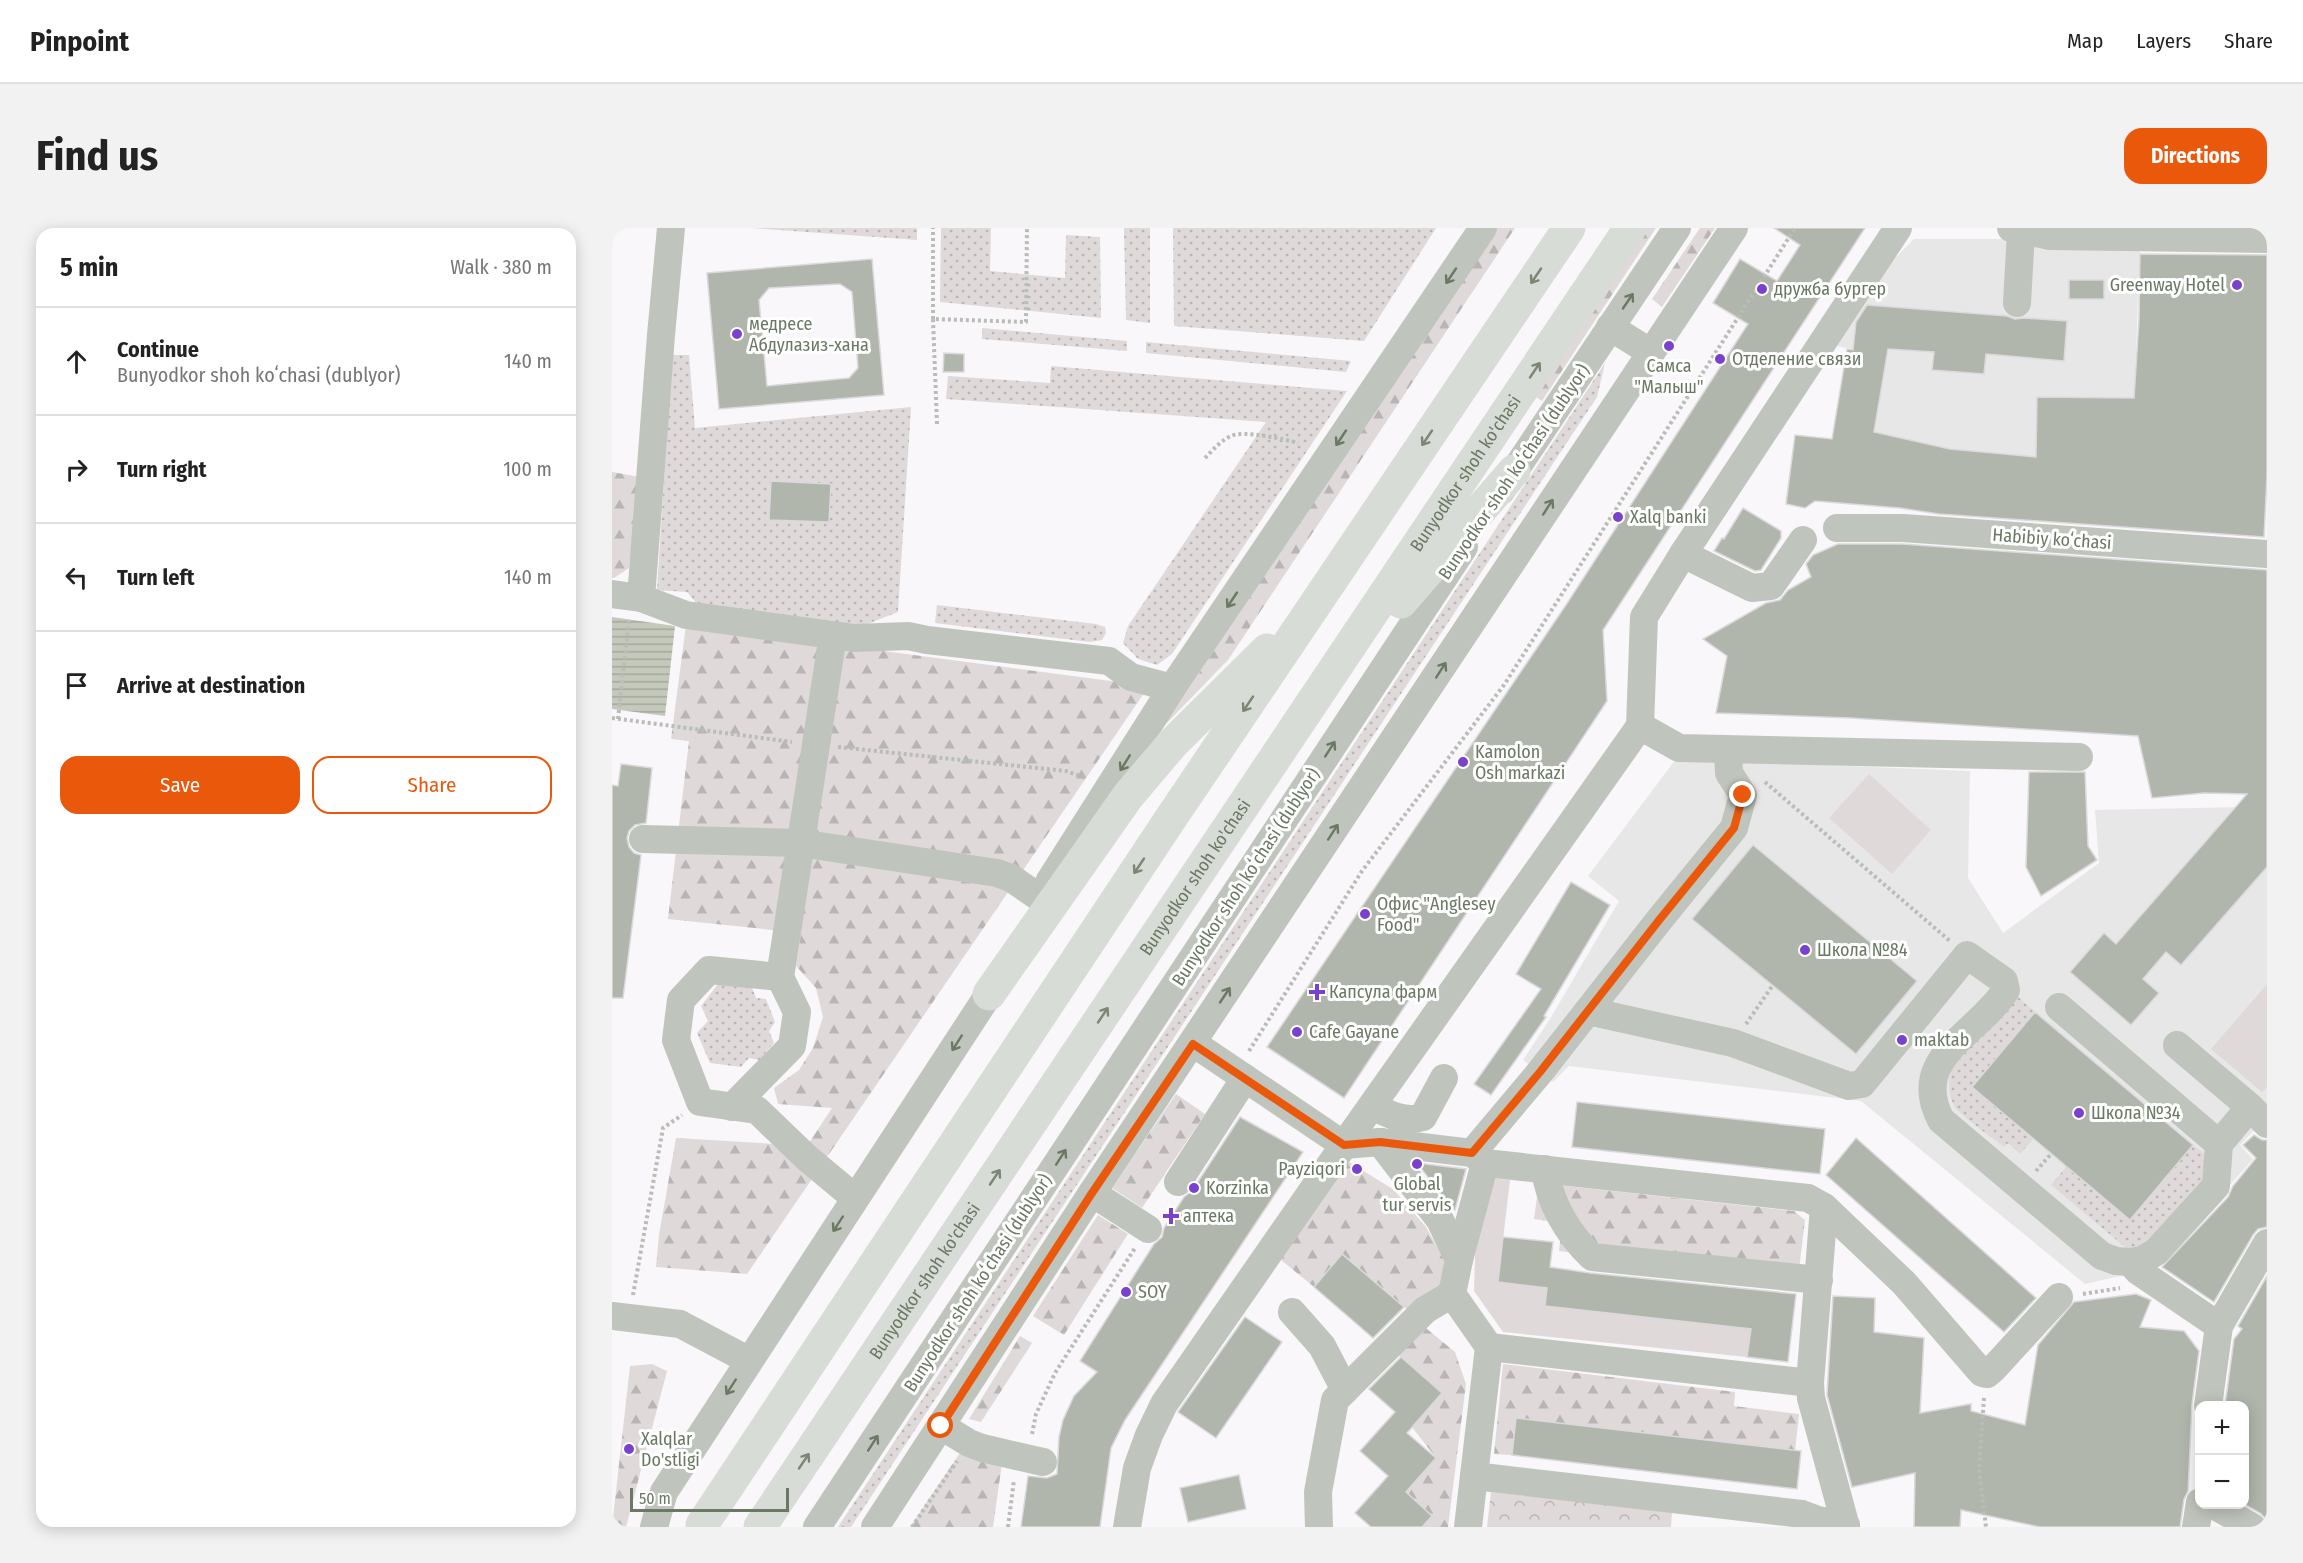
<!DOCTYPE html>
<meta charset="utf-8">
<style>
:root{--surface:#fff;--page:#f2f2f2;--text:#222;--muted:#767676;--line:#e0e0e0;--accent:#ea580c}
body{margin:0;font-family:"Fira Sans Condensed",sans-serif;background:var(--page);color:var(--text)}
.controls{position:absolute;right:18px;bottom:18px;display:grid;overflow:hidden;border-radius:12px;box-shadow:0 3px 15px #0003}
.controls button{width:54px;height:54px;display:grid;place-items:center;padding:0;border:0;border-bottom:2px solid var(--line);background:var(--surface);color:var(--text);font:30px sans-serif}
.scale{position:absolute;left:18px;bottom:15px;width:159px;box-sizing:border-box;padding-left:6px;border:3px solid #6b7863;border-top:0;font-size:16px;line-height:21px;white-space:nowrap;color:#6b7863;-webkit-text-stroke:4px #fff;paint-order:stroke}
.stop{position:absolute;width:18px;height:18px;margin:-14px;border:4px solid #ea580c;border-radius:50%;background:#fff}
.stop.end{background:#ea580c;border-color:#fff;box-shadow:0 2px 6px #0008}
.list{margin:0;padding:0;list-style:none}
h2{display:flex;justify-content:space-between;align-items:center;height:78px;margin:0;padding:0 24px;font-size:26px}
h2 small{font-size:20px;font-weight:400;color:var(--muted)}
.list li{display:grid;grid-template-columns:39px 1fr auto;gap:18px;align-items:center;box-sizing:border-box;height:108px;padding:0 24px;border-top:2px solid var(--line)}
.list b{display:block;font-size:22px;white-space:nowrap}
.list p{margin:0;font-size:20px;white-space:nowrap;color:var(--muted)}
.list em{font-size:20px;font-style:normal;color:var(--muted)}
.actions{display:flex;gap:12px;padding:18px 24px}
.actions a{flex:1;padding:14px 0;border:2px solid var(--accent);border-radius:18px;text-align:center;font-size:21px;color:var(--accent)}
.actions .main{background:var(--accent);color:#fff}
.icon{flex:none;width:33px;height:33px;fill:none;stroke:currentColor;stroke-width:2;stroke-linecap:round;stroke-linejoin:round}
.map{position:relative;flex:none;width:1655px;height:1299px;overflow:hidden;border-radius:18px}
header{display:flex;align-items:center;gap:36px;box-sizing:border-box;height:84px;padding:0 30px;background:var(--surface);border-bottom:2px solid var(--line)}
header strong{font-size:28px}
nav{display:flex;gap:33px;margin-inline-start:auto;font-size:21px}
.intro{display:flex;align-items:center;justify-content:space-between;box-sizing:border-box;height:144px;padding:0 36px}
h1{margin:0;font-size:42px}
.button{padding:15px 27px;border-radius:18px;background:var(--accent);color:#fff;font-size:21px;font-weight:700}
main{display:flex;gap:36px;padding:0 36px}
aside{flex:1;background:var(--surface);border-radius:18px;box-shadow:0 3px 15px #0003}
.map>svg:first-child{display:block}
.built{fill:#e8e7e7}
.grass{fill:url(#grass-dots)}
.forest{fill:url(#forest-firs)}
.park{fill:url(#park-crowns)}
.garden{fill:#dfd9da}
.water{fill:url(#water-rules)}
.building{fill:#b0b6ab;stroke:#dbd9db;stroke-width:1.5;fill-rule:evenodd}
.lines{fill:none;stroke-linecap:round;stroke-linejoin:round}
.path{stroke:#b9bdb7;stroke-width:4;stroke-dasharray:3 3;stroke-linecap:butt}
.minor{stroke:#bfc4bc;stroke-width:28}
.major{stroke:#d8dcd6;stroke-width:33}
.oneway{stroke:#6b7863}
.oneway2{stroke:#7b8774}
.route{stroke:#ea580c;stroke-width:8}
.poi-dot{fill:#7a41cf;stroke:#fff;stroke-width:2}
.labels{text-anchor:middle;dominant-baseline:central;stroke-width:6;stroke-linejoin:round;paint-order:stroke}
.poi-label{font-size:18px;fill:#6b7863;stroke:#fff;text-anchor:start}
.street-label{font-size:18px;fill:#6b7863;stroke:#fff}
</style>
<header>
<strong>Pinpoint</strong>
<nav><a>Map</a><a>Layers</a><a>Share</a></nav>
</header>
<div class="intro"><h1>Find us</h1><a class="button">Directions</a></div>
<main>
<aside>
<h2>5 min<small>Walk · 380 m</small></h2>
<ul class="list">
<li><svg class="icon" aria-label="ahead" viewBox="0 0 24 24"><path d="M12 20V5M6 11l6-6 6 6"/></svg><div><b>Continue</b><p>Bunyodkor shoh koʻchasi (dublyor)</p></div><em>140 m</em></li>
<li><svg class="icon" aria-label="right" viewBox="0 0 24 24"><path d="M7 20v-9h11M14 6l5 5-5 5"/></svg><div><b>Turn right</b></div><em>100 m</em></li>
<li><svg class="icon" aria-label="left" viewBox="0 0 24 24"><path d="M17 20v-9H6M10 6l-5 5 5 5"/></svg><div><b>Turn left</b></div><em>140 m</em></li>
<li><svg class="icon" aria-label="arrive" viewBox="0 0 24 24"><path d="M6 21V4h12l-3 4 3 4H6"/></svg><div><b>Arrive at destination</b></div></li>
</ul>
<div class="actions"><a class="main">Save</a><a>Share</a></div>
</aside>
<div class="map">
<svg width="1655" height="1299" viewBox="0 0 1655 1299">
<defs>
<pattern id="grass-dots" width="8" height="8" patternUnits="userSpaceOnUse" patternTransform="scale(1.5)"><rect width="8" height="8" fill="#dfd9da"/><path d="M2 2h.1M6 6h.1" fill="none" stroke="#b9b5b4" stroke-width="1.8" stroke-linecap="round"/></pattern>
<pattern id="forest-firs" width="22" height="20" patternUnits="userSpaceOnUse" patternTransform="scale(1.5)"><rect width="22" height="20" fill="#dfd9da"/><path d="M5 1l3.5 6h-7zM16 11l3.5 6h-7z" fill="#b9b5b4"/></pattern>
<pattern id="park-crowns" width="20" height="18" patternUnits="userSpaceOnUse" patternTransform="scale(1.5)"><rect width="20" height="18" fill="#dfd9da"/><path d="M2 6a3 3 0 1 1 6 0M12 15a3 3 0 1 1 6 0" fill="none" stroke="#b9b5b4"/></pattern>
<pattern id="water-rules" width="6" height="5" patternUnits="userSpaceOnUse" patternTransform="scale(1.5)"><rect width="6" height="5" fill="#c4c9bb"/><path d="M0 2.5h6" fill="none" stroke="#a3a89c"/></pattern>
</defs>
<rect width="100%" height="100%" fill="#f9f7f9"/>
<!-- built -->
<g class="built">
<polygon points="1302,11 1409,11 1528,17 1520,234 1415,228 1339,221 1262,204 1275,129 1221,117 1243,71"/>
<polygon points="1064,531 1358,543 1356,650 1391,705 1487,635 1483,582 1633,579 1655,610 1655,889 1628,917 1641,931 1544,1040 1473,1056 1249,873 957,838 941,854 911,832 938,791 1007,673 976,648"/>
</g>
<!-- grass -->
<g class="grass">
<polygon points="139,0 305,0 305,12"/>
<polygon points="329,0 379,0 378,43 453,50 454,7 488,9 489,90 328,74"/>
<polygon points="512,0 538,0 538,95 514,92"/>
<polygon points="561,0 824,0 752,113 562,98"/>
<polygon points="370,100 515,113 515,123 370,111"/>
<polygon points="534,114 739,133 734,144 534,125"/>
<polygon points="60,127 77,127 83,200 299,179 286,384 245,400 91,383 75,364 45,362"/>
<polygon points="993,135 985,169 239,1299 226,1299"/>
<polygon points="439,138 735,163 560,426 545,437 526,431 511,415 516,398 654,194 334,171 336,148 438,155"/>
<polygon points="325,377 484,396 493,399 494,405 490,412 478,414 323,395"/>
<polygon points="106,756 139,757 144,770 154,771 163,794 157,803 162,815 147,832 137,830 129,839 98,835 85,805 96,793 89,778"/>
<path d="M 1404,767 L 1423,784 L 1360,859 L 1421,911 L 1408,926 L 1396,915 L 1392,919 C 1381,910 1350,889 1343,879 C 1336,868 1336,853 1339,841 Z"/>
<polygon points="1581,917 1597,929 1596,953 1535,1019 1514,1020 1439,957 1454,939 1518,992"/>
</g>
<!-- forest -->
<g class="forest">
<polygon points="884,0 903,0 616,432 551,499"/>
<polygon points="1032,0 1044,0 930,173 921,167"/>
<polygon points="1088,0 1103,0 1050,79 1040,71"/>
<polygon points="0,244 28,249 17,340 2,350 0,350"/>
<polygon points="74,397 537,458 135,1046 44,1039 47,1007 64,910 195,918 220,880 166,876 162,860 187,842 201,820 211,789 204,760 184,738 189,705 56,691 77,513 59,511"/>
<polygon points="564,866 593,886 530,980 500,960"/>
<polygon points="734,932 782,962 814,999 833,1033 829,1060 797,1083 731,1026 702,1059 663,1027"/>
<polygon points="927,955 1182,983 1193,992 1186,1051 947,1023 950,995 922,991"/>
<polygon points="486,987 516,1006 452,1107 421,1088"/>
<polygon points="810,1097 843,1124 854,1156 836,1299 810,1299 820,1288 794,1264 824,1230 800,1199 830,1165 784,1125"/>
<polygon points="408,1108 420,1115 369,1194 357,1191"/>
<polygon points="40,1136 55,1143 14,1299 0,1299 18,1138"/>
<polygon points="891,1136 1123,1164 1122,1178 1187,1186 1183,1223 905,1190 900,1227 882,1226"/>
<polygon points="350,1222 391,1228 381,1299 298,1299"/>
</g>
<!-- park -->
<polygon class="park" points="879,1264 1060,1284 1059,1299 875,1299"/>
<!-- garden -->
<g class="garden">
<polygon points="1257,546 1319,602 1280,646 1217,590"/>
<polygon points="1655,756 1655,859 1650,864 1599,821"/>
<polygon points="877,950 898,952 886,1054 935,1060 933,1078 1139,1101 1135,1129 891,1104 862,1063 864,997"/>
</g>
<!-- water -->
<polygon class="water" points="0,389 63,398 53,488 0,481"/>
<!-- building -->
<g class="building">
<polygon points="1162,0 1253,0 991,402 995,473 732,870 655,819 954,377 1136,96 1101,75 1128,31 1165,53 1188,17"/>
<polygon points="1528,26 1655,27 1655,248 1652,309 1327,286 1288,280 1203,273 1193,280 1174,276 1183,207 1220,211 1235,121 1241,122 1244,94 1255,77 1395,88 1403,91 1412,90 1455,93 1452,133 1374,126 1372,146 1320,142 1322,124 1276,121 1262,204 1338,221 1424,229 1425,169 1522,170 1527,92"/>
<path d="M 260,31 L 272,167 L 107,181 L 95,45 ZM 228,56 L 240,64 L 246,140 L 237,150 L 155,158 L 147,72 L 157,60 Z"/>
<rect x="1457" y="52" width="35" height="19"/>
<polygon points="332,125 352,126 352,144 331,144"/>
<polygon points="159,253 219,256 217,294 157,292"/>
<polygon points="1131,280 1169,303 1169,310 1149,342 1143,343 1102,323 1110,310 1112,311"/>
<polygon points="1226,316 1290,316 1655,342 1655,639 1569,737 1554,724 1531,751 1547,765 1519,797 1458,744 1492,705 1504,716 1635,566 1592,565 1540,570 1526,508 1239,490 1104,485 1115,428 1091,411 1154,375 1168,372 1176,362 1199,349 1194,336 1201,327"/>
<polygon points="9,536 40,540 34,595 23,597 17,603 15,610 17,619 22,625 29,627 11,770 0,770 0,557 6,558"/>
<polygon points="1417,544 1473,544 1476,618 1485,632 1429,668 1414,639"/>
<polygon points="1141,617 1305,753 1244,826 1080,691"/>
<polygon points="959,654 998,677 932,788 934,789 879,867 862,856 929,761 904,746"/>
<polygon points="1423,784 1581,917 1518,992 1360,859"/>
<polygon points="965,874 1213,901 1208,946 960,919"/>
<polygon points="628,889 691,924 513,1192 499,1220 488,1299 409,1299 416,1248 435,1250 445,1246 447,1209 451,1192 462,1168 485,1144 468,1133 542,1016 550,1009 552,1000 572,969 580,963"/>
<polygon points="1642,907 1650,912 1655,912 1655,999 1646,1001 1641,1007 1602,1074 1550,1039 1616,969 1621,958 1644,930 1631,917"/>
<polygon points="1244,910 1424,1070 1392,1104 1214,947"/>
<polygon points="805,935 854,941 843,982 841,982"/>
<polygon points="891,1009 941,1014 938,1039 978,1045 1184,1066 1176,1134 1135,1129 1139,1101 933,1078 935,1060 886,1054"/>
<polygon points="730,1026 792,1079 761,1110 702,1059"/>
<polygon points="1655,1048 1655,1292 1648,1285 1632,1276 1632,1178 1613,1178 1622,1111 1630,1101 1626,1098"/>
<polygon points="1524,1066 1539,1072 1528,1099 1572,1103 1587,1123 1580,1176 1576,1263 1572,1271 1568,1299 1428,1299 1349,1282 1348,1299 1302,1299 1303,1245 1240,1259 1215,1167 1221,1068 1263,1070 1262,1104 1312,1110 1308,1185 1359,1176 1359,1183 1413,1197 1426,1117 1462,1074"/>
<polygon points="633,1089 670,1114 604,1210 566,1184"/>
<polygon points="789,1129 830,1165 795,1205 824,1230 794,1264 820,1288 810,1299 759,1299 743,1285 776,1248 748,1223 783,1184 757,1161"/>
<polygon points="904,1190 1189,1223 1185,1261 900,1227"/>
<polygon points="627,1247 634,1281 576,1294 568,1260"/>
</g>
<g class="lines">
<!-- path -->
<g class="path">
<polyline points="321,91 321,0"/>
<polyline points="325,196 321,91 414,94 415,0"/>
<path d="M 593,230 C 601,222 608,213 619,208 C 631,202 672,211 686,215"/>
<polyline points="0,490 180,514"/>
<polyline points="6,491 17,393"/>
<polyline points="226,519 454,543 474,550"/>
<polyline points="1153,554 1338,713"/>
<polyline points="1134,796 1161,757"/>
<polyline points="637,823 750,643 892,457 1183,0"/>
<polyline points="1424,943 1439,926"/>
<polyline points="1471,1066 1508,1060"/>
<polyline points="21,1067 51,900 70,887"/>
<polyline points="1372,1170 1367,1241 1374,1299"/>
<polyline points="420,1206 424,1186 443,1145 523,1020"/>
<polyline points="300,1299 345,1233"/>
<polyline points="396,1299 402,1252"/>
</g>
<!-- minor -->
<g class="minor">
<polyline points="1399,0 1438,8 1655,11"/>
<polyline points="1405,75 1409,4"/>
<polyline points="998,99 1038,124"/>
<polyline points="889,263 1065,0"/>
<polyline points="1225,300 1291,300 1655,326"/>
<polyline points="1071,326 1140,360 1159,358 1191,312"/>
<polyline points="0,366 29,370 74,387 242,410 296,408 315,412 497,433 519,449 560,460"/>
<polyline points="29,370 49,107 59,0"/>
<polyline points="1028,498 1067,520 1467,529"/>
<polyline points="31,611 188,615 385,645 399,650 428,670"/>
<polyline points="437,654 560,460 871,0"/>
<polyline points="168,749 97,742 69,772 64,812 88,874 145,882 195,930 243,970"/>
<polyline points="1447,779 1607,916"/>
<path d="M 976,783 L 1121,815 L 1237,858 L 1250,856 L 1355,727 L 1392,753 L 1394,762 C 1366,806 1296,830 1329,892 L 1490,1028 L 1504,1033 L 1518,1034 L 1530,1032 L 1544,1024 L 1604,958 L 1607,916 L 1638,879 L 1655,896"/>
<polyline points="581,815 732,917 768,914 828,992 847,1032"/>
<polyline points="1565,817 1638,879"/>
<path d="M 760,878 C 776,886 793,895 811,889 L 832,850"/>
<polyline points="120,879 180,818 185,784 168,749 221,407"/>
<polyline points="768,914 860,925 873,935 1196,970 1212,979 1292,1055 1370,1145 1375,1146 1382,1140 1447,1069"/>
<polyline points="860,925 928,844 1048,691 1122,600 1131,567 1117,545 1116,522"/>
<path d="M 933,941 C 937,974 956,1006 980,1029 L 1207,1052"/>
<polyline points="566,954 633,850"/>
<polyline points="480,965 536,1001"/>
<polyline points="1212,979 1198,1155 1199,1170 1234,1299"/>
<polyline points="1518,1034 1526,1043 1607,1098"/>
<polyline points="680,1084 710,1118 733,1162"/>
<polyline points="0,1088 68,1096 136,1132"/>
<polyline points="877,1119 1198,1155"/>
<polyline points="1596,1178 1607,1098 1655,1015"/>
<polyline points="329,1198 357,1215 370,1220 431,1234"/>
<polyline points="862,1248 1190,1286 1206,1292 1234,1297"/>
<polyline points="1600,1276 1640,1299"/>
<polyline points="42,1299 52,1264 377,766 387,748"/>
<polyline points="205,1299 852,319"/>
<polyline points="263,1299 480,965 1122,0"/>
<polyline points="515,1299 525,1240 537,1207 552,1176 732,917 1028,498 1032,389 1071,326 1286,0"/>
<polyline points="707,1299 706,1264 723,1172 813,1082 840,1066"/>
<polyline points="856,1299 877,1119 840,1066 847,1032 873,935"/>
<polyline points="1584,1299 1588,1274"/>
</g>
<!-- major -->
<g class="major">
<polyline points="789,374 902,243"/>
<polyline points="377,766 516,568 561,515 655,422"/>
<polyline points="90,1297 557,593 957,0"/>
<path id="s1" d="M 148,1299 L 1018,0"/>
</g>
</g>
<!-- one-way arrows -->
<defs><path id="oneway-shaft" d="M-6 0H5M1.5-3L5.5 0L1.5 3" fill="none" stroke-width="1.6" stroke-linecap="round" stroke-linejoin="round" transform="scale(1.5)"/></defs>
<g class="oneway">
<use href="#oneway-shaft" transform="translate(839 48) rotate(124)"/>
<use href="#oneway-shaft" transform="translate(1016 73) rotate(-56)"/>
<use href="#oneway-shaft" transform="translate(729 210) rotate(124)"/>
<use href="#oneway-shaft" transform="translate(936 279) rotate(-57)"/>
<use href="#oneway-shaft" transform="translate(620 372) rotate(124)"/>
<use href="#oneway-shaft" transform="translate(829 442) rotate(-57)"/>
<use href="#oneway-shaft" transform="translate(718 521) rotate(-57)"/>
<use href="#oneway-shaft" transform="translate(513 535) rotate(122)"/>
<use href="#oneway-shaft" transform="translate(721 604) rotate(-57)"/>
<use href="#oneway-shaft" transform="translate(613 767) rotate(-56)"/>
<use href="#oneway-shaft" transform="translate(345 815) rotate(123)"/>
<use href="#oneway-shaft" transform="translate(449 929) rotate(-57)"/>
<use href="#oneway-shaft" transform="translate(226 996) rotate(123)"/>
<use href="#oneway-shaft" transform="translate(119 1159) rotate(123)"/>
<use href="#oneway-shaft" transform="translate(261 1215) rotate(-57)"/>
</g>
<g class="oneway2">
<use href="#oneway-shaft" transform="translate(924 48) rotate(124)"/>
<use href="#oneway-shaft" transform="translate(923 142) rotate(-56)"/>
<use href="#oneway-shaft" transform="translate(815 210) rotate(124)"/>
<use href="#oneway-shaft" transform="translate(636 476) rotate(124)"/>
<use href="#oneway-shaft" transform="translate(527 638) rotate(124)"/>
<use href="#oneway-shaft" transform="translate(491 787) rotate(-56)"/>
<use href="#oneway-shaft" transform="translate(383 949) rotate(-56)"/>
<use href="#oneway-shaft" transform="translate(192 1233) rotate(-56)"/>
</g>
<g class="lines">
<!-- route -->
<polyline class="route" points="329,1198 480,965 581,816 732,917 768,914 860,925 928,844 1048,691 1122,600 1131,567"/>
</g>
<!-- markers -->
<g class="poi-dot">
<circle cx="1625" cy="57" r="6"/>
<circle cx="1150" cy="61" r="6"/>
<circle cx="125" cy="106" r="6"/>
<circle cx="1057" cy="118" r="6"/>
<circle cx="1108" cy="131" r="6"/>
<circle cx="1006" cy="289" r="6"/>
<circle cx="851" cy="534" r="6"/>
<circle cx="753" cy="686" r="6"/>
<circle cx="1193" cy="722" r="6"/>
<path d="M702 755h6v6h6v6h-6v6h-6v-6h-6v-6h6z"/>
<circle cx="685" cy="804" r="6"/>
<circle cx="1290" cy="812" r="6"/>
<circle cx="1467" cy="885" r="6"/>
<circle cx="805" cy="936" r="6"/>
<circle cx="745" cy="941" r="6"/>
<circle cx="582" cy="960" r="6"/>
<path d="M556 979h6v6h6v6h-6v6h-6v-6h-6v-6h6z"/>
<circle cx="514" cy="1064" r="6"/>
<circle cx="17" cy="1221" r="6"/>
</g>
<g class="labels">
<!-- poi labels -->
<g class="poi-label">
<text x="1613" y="57" text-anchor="end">Greenway Hotel</text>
<text x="1162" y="61">дружба бургер</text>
<text x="137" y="96">медресе<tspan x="137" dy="21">Абдулазиз-хана</tspan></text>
<text x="1120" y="131">Отделение связи</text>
<text x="1057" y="138" text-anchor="middle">Самса<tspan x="1057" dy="21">"Малыш"</tspan></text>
<text x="1018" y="289">Xalq banki</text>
<text x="863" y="524">Kamolon<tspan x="863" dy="21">Osh markazi</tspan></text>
<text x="765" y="676">Офис "Anglesey<tspan x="765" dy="21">Food"</tspan></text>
<text x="1205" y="722">Школа №84</text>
<text x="717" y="764">Капсула фарм</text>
<text x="697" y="804">Cafe Gayane</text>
<text x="1302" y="812">maktab</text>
<text x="1479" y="885">Школа №34</text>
<text x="733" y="941" text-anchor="end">Payziqori</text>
<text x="805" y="956" text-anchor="middle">Global<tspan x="805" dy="21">tur servis</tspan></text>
<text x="594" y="960">Korzinka</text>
<text x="571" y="988">аптека</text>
<text x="526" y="1064">SOY</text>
<text x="29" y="1211">Xalqlar<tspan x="29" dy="21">Do'stligi</tspan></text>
</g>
<!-- street labels -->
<g class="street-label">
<text transform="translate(902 244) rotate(-56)">Bunyodkor shoh koʻchasi (dublyor)</text>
<text stroke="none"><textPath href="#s1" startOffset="1268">Bunyodkor shoh ko'chasi</textPath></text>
<text transform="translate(1440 311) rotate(4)">Habibiy koʻchasi</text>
<text transform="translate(634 649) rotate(-57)">Bunyodkor shoh koʻchasi (dublyor)</text>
<text stroke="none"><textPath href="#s1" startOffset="782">Bunyodkor shoh ko'chasi</textPath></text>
<text stroke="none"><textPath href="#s1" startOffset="296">Bunyodkor shoh ko'chasi</textPath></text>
<text transform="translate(366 1055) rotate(-57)">Bunyodkor shoh koʻchasi (dublyor)</text>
</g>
</g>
</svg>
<div class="controls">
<button>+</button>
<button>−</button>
</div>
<div class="scale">50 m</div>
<div class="stop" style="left:329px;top:1198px"></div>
<div class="stop end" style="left:1131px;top:567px"></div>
</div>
</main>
